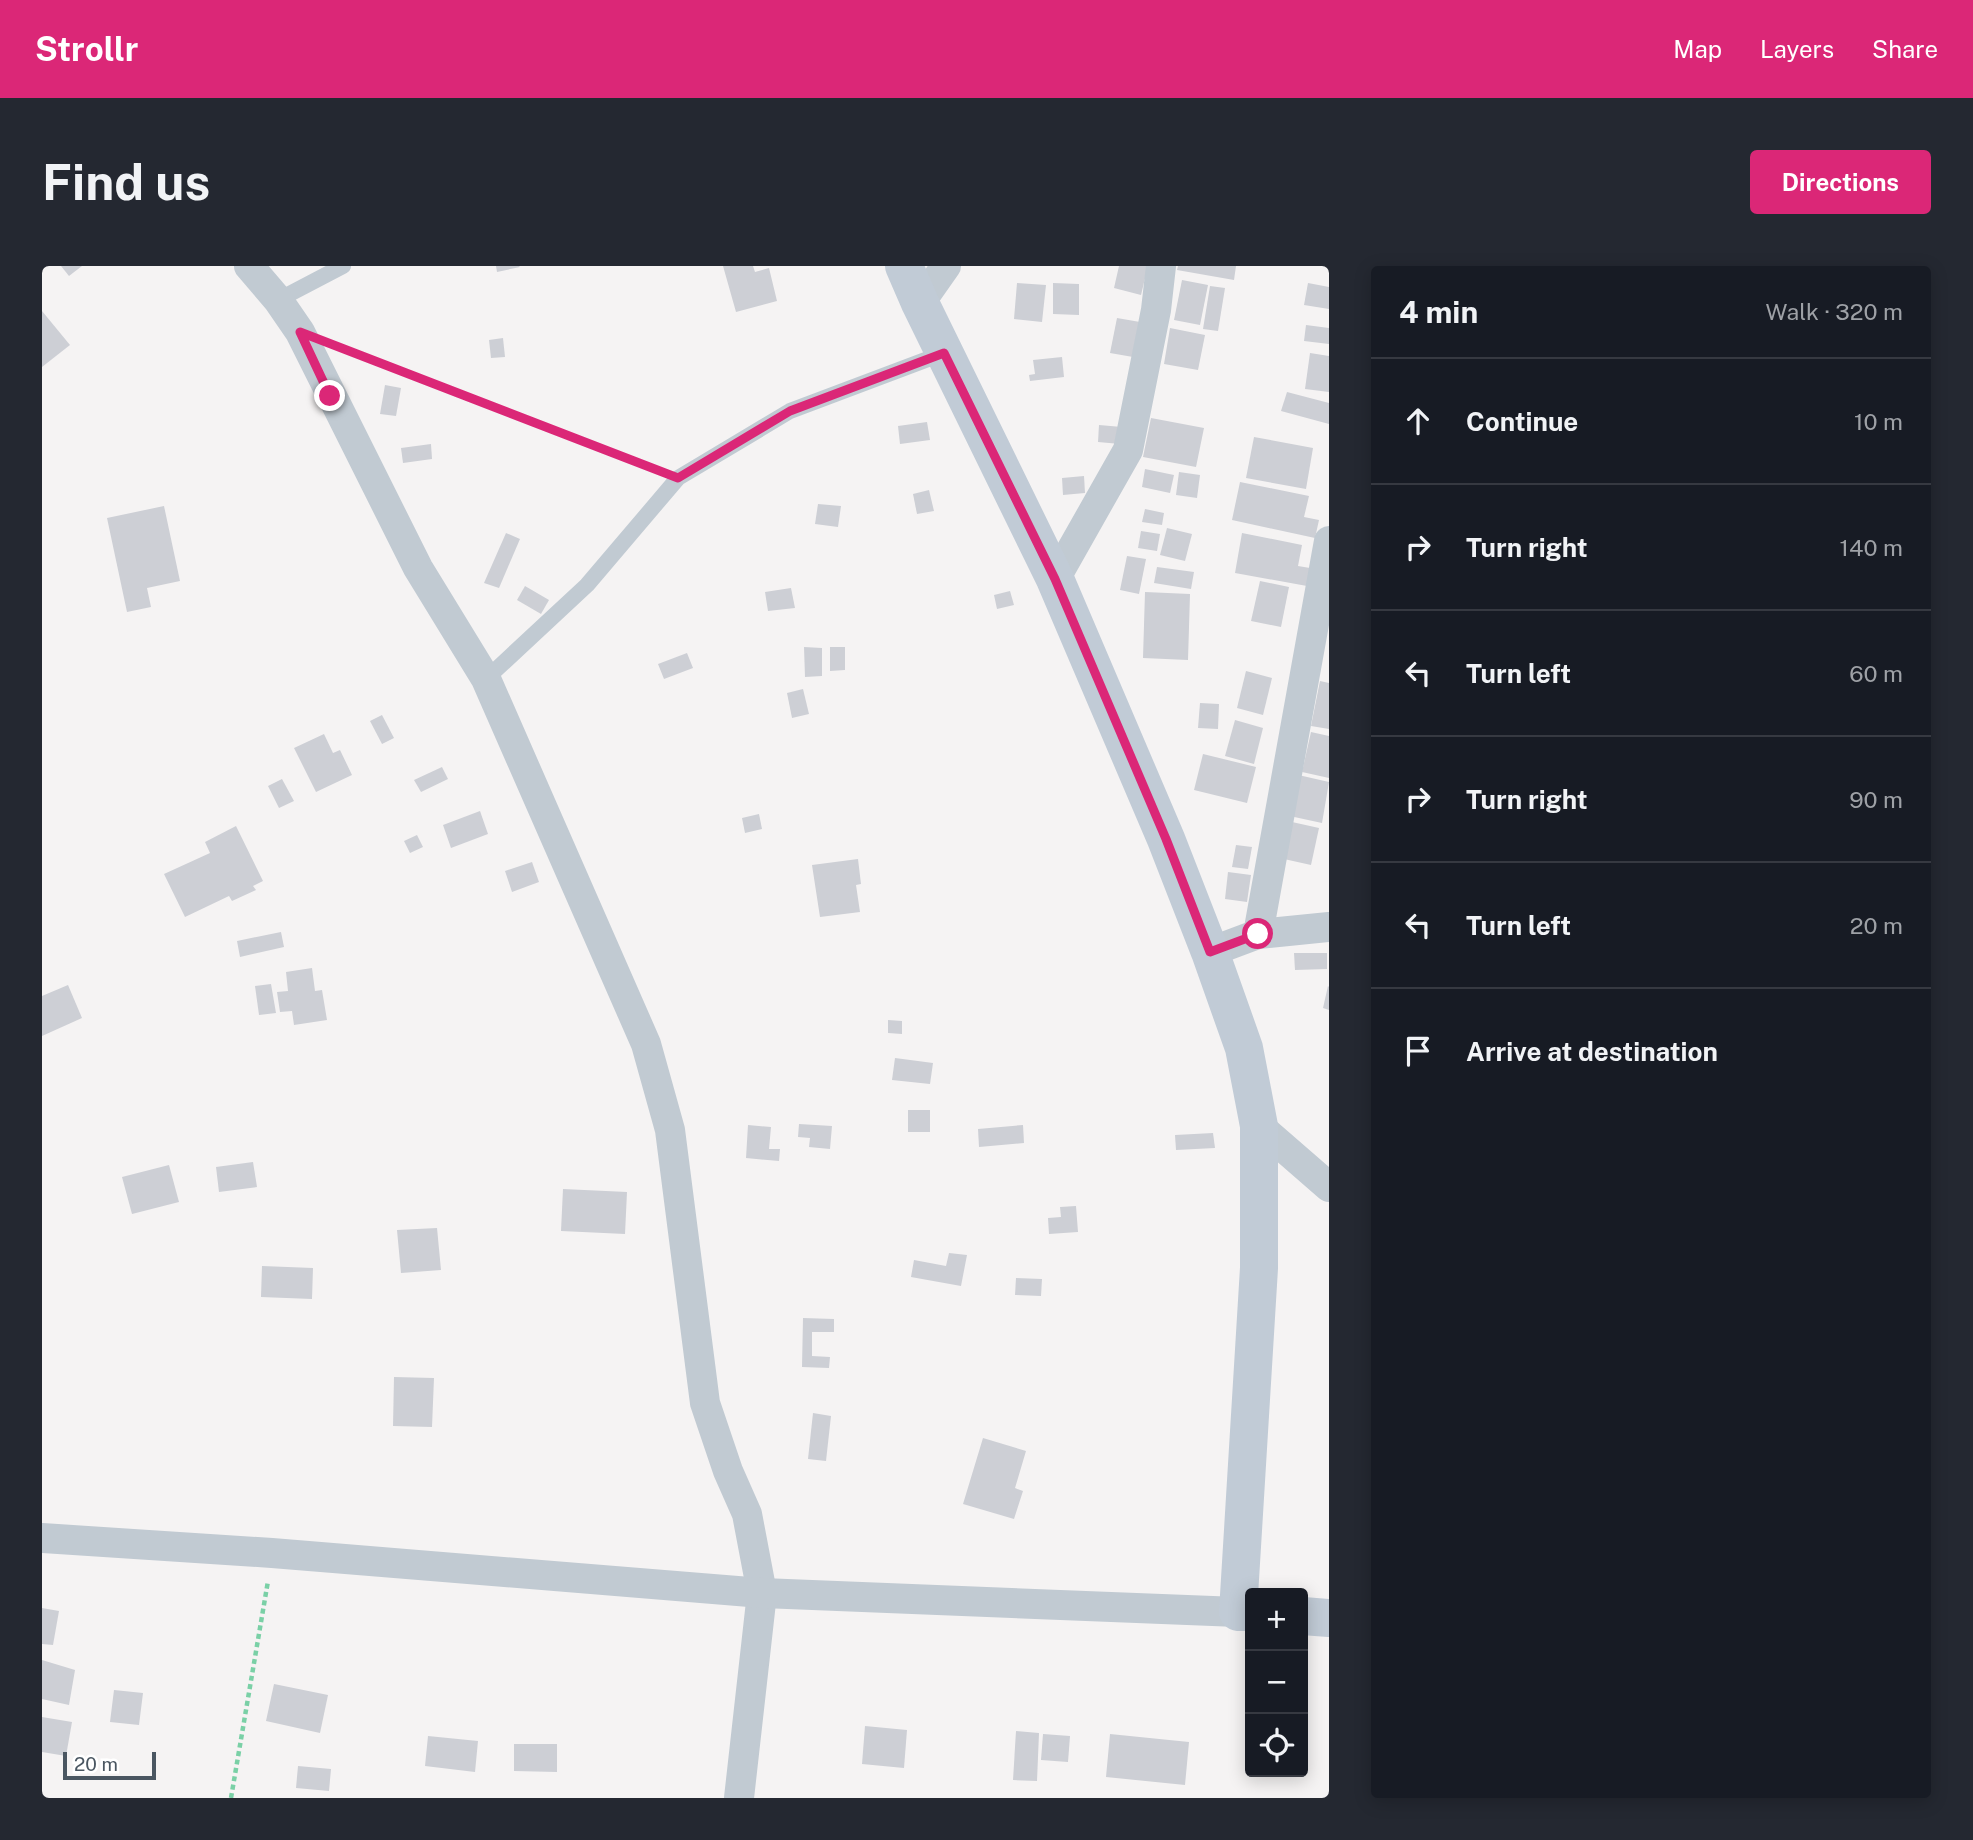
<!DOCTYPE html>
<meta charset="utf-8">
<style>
:root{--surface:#171b24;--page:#242831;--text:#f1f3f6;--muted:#9ea1a6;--line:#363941;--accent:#db2777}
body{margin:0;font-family:"Public Sans",sans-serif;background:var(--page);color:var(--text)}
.controls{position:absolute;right:21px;bottom:21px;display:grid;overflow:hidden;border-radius:7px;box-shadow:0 4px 18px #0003}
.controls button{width:63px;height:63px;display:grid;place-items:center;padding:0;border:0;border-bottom:2px solid var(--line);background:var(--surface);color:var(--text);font:35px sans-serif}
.scale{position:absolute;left:21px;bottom:18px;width:93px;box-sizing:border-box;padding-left:7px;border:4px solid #4a5661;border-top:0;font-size:19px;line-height:24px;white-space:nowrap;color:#4a5661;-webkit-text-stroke:5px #fff;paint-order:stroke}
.stop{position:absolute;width:21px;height:21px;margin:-16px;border:5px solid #db2777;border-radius:50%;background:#fff}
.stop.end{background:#db2777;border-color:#fff;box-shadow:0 2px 7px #0008}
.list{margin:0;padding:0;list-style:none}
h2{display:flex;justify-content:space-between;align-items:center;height:91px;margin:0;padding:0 28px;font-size:30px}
h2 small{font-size:23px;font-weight:400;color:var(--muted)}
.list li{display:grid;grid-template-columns:46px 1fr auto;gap:21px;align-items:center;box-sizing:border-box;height:126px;padding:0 28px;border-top:2px solid var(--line)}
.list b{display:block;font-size:26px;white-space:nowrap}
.list em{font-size:23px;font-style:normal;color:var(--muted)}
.icon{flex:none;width:38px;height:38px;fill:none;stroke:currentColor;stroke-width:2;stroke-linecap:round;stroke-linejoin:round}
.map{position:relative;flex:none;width:1287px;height:1532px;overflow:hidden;border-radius:7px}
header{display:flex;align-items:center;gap:42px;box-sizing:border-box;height:98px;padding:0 35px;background:var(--accent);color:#fff}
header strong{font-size:33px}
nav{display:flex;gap:38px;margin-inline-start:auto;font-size:24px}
.intro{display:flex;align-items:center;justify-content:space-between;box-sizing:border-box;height:168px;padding:0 42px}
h1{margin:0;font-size:49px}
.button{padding:18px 32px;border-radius:7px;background:var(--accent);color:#fff;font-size:24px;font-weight:700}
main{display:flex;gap:42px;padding:0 42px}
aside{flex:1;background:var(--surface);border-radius:7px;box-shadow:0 4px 18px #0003}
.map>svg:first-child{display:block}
.building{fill:#cdcfd5}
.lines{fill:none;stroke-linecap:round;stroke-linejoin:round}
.path{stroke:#7ad0a6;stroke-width:4.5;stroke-dasharray:5 3.5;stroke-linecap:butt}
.service{stroke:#c1cad2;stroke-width:16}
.minor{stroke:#c1cad2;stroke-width:30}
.secondary{stroke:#c1cbd6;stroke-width:38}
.route{stroke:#db2777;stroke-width:9}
</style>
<header>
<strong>Strollr</strong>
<nav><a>Map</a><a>Layers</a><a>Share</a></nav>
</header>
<div class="intro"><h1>Find us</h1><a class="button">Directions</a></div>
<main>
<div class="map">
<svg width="1287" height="1532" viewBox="0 0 1287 1532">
<rect width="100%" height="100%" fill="#f5f3f3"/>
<!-- building -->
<g class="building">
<polygon points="19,0 40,0 27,10"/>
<polygon points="454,0 477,0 478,1 455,6"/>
<polygon points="681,0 711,0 713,6 727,2 735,35 694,46"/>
<polygon points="1077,0 1106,0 1099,29 1072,22"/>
<polygon points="1136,0 1194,0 1192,14 1135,4"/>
<polygon points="1140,14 1166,19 1158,59 1132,54"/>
<polygon points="975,17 1004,19 1000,56 972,53"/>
<polygon points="1011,17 1037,18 1037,49 1011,48"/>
<polygon points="1266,17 1287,21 1287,43 1262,39"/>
<polygon points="1168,20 1183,22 1176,65 1161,63"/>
<polygon points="0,45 28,79 0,101"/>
<polygon points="1075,52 1098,56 1091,91 1068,87"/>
<polygon points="1264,59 1287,62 1287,78 1262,75"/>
<polygon points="1128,62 1163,69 1156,104 1122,98"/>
<polygon points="461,72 463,91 449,92 447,74"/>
<polygon points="1268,87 1287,90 1287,126 1263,123"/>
<polygon points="1020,91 1022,111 988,115 987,109 993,108 991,94"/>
<polygon points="343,119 359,122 354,150 338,148"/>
<polygon points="1245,126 1287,137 1287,158 1239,145"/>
<polygon points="1109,152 1162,162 1154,201 1101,191"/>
<polygon points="885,156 888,174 858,178 856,160"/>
<polygon points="1057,159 1080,161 1078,178 1056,176"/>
<polygon points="1212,171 1271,182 1264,223 1204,212"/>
<polygon points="389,178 390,193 361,197 359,182"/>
<polygon points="1103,203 1132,209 1128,227 1100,221"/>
<polygon points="1137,206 1158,209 1155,232 1134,229"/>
<polygon points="1042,210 1043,227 1021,229 1020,212"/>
<polygon points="1198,216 1267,230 1262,251 1277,254 1273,272 1190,254"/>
<polygon points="887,224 892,245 875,248 871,228"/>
<polygon points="776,238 799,240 796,261 773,258"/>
<polygon points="122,240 138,315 105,322 109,341 85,346 65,252"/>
<polygon points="1103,243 1122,247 1120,259 1100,256"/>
<polygon points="1125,262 1150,268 1143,295 1118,289"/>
<polygon points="1099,265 1118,268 1115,285 1096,282"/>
<polygon points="464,267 478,273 457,322 442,317"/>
<polygon points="1200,267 1260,279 1256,300 1268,302 1265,320 1193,307"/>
<polygon points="1085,290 1104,293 1097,328 1078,324"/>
<polygon points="1115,301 1152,306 1149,323 1112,317"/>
<polygon points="1218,315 1247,321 1239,361 1209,355"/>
<polygon points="483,320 507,334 499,348 475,334"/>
<polygon points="749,322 753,342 726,345 723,326"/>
<polygon points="968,325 972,339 955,343 952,329"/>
<polygon points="1103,326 1148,328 1146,394 1101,392"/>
<polygon points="762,381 780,382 780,410 763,411"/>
<polygon points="788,381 803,381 803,404 788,405"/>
<polygon points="645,387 651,402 622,413 616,398"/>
<polygon points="1204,405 1230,412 1221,449 1195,442"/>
<polygon points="1278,415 1287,417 1287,463 1269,460"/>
<polygon points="761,423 767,448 750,452 745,427"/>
<polygon points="1158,437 1177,438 1176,463 1156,462"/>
<polygon points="340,449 352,472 340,478 328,455"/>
<polygon points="1193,454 1221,462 1212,498 1183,490"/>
<polygon points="1269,466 1287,470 1287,512 1260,506"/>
<polygon points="282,468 291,487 298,484 310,509 274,526 252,482"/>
<polygon points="1161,488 1214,501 1205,537 1152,524"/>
<polygon points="400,501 406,513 379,526 372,514"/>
<polygon points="1252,508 1287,516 1280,557 1243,549"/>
<polygon points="240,513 252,535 237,542 226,520"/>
<polygon points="438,545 446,568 409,582 401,559"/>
<polygon points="717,548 720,563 703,567 700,552"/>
<polygon points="1250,556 1277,562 1269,599 1242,593"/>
<polygon points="194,560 221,615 211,620 214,624 190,635 187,630 143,651 122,608 168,587 163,576"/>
<polygon points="375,569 381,581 368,587 362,575"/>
<polygon points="1194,579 1210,581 1206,603 1190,601"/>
<polygon points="816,593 819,618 814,619 818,646 778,651 770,599"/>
<polygon points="490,596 497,616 470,626 463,605"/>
<polygon points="1186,606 1209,609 1205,636 1183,633"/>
<polygon points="239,666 242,681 198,691 195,675"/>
<polygon points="1252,687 1285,687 1285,703 1253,704"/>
<polygon points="270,702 273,725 280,724 285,754 252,759 250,745 238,746 235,726 246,725 244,706"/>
<polygon points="229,718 234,747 217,749 213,720"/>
<polygon points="26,719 40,752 0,770 0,730"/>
<polygon points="1286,720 1287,721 1287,744 1281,742"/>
<polygon points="846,754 860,755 860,768 846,767"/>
<polygon points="853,792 891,797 888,818 850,814"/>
<rect x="866" y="844" width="22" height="22"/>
<polygon points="757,858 790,860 788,883 767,881 768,872 756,871"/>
<polygon points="706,859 729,861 727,883 738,883 737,895 704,892"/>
<polygon points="981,859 982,877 937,881 936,863"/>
<polygon points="1171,867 1173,882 1134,884 1133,869"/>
<polygon points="211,896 215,921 177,926 174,901"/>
<polygon points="127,899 137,936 90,948 80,911"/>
<polygon points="521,923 585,926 583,968 519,965"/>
<polygon points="1034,940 1036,966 1007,968 1006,952 1019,951 1018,941"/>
<polygon points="395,962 399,1004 359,1007 355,964"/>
<polygon points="907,987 925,989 919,1020 869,1011 872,994 904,1000"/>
<polygon points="220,1000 271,1002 270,1033 219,1031"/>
<polygon points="974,1012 1000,1013 999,1030 973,1029"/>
<polygon points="761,1052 792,1053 792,1066 770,1066 770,1090 788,1091 787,1102 760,1101"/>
<polygon points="352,1111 392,1112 390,1161 351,1160"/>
<polygon points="771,1147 789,1150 784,1195 766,1193"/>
<polygon points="941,1172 984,1185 973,1222 981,1225 972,1253 921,1238"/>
<polygon points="0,1342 17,1345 11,1379 0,1378"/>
<polygon points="0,1394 33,1404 27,1439 0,1433"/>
<polygon points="232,1418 286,1429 278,1467 224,1455"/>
<polygon points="72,1424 101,1427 97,1459 68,1456"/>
<polygon points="0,1451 30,1456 24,1490 0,1486"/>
<polygon points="823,1460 865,1464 862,1502 820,1498"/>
<polygon points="974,1465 997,1467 995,1515 971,1514"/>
<polygon points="1001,1468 1028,1470 1026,1496 999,1494"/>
<polygon points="1068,1468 1147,1476 1143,1519 1064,1511"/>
<polygon points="386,1470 436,1475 433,1506 383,1500"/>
<polygon points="472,1478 515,1478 515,1506 472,1505"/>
<polygon points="256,1500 289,1503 287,1525 254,1522"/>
</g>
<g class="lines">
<!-- path -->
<g class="path">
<polyline points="301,83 613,203"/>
<polyline points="189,1532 226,1315"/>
</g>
<!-- service -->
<g class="service">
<polyline points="236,34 301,0"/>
<polyline points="444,413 545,319 636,212 748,145 902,87"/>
</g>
<!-- minor -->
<g class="minor">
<polyline points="207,0 236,34 258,66 376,302 444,413 604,778 628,864 663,1137 686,1205 705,1248 720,1327 697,1532"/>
<polyline points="878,37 904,0"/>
<polyline points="1013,313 1086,184 1114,44 1119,0"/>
<polyline points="1216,668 1287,275"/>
<polyline points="1168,686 1216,668 1287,661"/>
<polyline points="1217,860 1287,921"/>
<polyline points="0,1272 230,1287 720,1327 1196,1346"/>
</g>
<!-- secondary -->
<g class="secondary">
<polyline points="862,0 878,37 1013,313 1124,573 1168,686 1202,782 1217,860 1217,1002 1196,1346 1208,1346"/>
<polyline points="1261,1350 1287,1352"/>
</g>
</g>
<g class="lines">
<!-- route -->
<polyline class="route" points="288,130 258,66 636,212 748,145 902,87 1013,313 1124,573 1168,686 1216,668"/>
</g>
</svg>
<div class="controls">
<button>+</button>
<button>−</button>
<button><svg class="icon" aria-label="locate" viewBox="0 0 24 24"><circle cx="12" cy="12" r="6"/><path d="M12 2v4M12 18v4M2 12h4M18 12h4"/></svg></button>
</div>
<div class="scale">20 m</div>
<div class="stop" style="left:1216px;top:668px"></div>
<div class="stop end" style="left:288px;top:130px"></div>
</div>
<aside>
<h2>4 min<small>Walk · 320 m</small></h2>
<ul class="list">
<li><svg class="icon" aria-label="ahead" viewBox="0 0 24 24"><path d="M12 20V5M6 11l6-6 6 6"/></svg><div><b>Continue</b></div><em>10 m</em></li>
<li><svg class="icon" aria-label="right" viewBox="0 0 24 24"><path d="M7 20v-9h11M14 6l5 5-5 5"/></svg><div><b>Turn right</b></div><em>140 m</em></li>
<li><svg class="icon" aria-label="left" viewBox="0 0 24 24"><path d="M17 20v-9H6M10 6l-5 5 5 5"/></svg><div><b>Turn left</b></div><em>60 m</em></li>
<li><svg class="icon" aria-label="right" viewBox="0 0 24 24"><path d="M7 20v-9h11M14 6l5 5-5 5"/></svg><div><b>Turn right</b></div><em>90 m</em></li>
<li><svg class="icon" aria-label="left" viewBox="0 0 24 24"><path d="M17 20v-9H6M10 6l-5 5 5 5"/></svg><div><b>Turn left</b></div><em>20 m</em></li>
<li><svg class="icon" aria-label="arrive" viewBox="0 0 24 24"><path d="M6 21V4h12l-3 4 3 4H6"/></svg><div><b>Arrive at destination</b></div></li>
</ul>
</aside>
</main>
